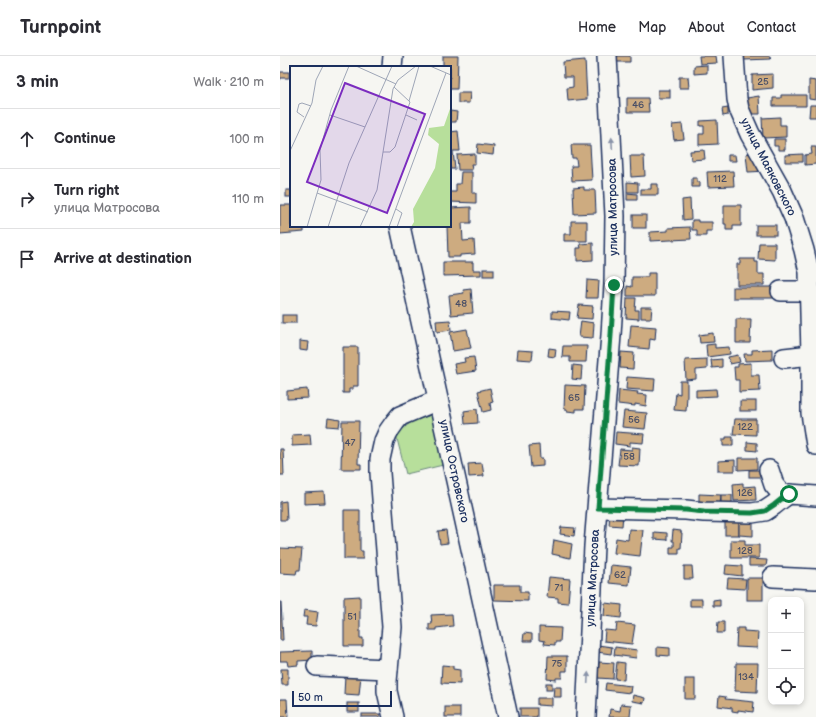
<!DOCTYPE html>
<meta charset="utf-8">
<style>
:root{--surface:#fff;--page:#f2f2f3;--text:#2b2b33;--muted:#7c7c81;--line:#e1e1e2}
body{margin:0;font-family:"Balsamiq Sans",sans-serif;background:var(--page);color:var(--text)}
.controls{position:absolute;right:12px;bottom:12px;display:grid;overflow:hidden;border-radius:8px;box-shadow:0 2px 6px #0003}
.controls button{width:36px;height:36px;display:grid;place-items:center;padding:0;border:0;border-bottom:1px solid var(--line);background:var(--surface);color:var(--text);font:20px sans-serif}
.scale{position:absolute;left:12px;bottom:10px;width:100px;box-sizing:border-box;padding-left:4px;border:2px solid #1b2f5e;border-top:0;font-size:11px;line-height:14px;white-space:nowrap;color:#1b2f5e;-webkit-text-stroke:3px #f6f6f2;paint-order:stroke}
.stop{position:absolute;width:12px;height:12px;margin:-9px;border:3px solid #0b8043;border-radius:50%;background:#fff}
.stop.end{background:#0b8043;border-color:#fff;box-shadow:0 1px 4px #0008}
.list{margin:0;padding:0;list-style:none}
h2{display:flex;justify-content:space-between;align-items:center;height:52px;margin:0;padding:0 16px;font-size:17px}
h2 small{font-size:13px;font-weight:400;color:var(--muted)}
.list li{display:grid;grid-template-columns:26px 1fr auto;gap:12px;align-items:center;box-sizing:border-box;height:60px;padding:0 16px;border-top:1px solid var(--line)}
.list b{display:block;font-size:15px;white-space:nowrap}
.list p{margin:0;font-size:13px;white-space:nowrap;color:var(--muted)}
.list em{font-size:13px;font-style:normal;color:var(--muted)}
.icon{flex:none;width:22px;height:22px;fill:none;stroke:currentColor;stroke-width:2;stroke-linecap:round;stroke-linejoin:round}
.map{position:relative;flex:none;width:536px;height:661px;overflow:hidden}
header{display:flex;align-items:center;gap:24px;box-sizing:border-box;height:56px;padding:0 20px;background:var(--surface);border-bottom:1px solid var(--line)}
header strong{font-size:19px}
nav{display:flex;gap:22px;margin-inline-start:auto;font-size:14px}
main{display:flex}
aside{flex:1;background:var(--surface)}
.map>svg:first-child{display:block}
.green{fill:#b7df9b;stroke:#69877c}
.building{fill:#cdab80;stroke:#1b2f5e}
.lines{fill:none;stroke-linecap:round;stroke-linejoin:round}
.minor-casing{stroke:#1b2f5e;stroke-width:22}
.minor{stroke:#f6f6f2;stroke-width:19}
.oneway{fill:#8892a8}
.route{stroke:#0b8043;stroke-width:5}
.labels{text-anchor:middle;dominant-baseline:central;stroke-width:3;stroke-linejoin:round;paint-order:stroke}
.number-label{font-size:10px;fill:#484e66}
.street-label{font-size:12px;fill:#1b2f5e;stroke:#f6f6f2}
.inset-road{fill:none;stroke:#9ea6b7;stroke-width:1}
.view{fill:#7b2cbf;fill-opacity:0.15;stroke:#7b2cbf;stroke-width:2}
.inset-edge{fill:none;stroke:#1b2f5e;stroke-width:2}
</style>
<header>
<strong>Turnpoint</strong>
<nav><a>Home</a><a>Map</a><a>About</a><a>Contact</a></nav>
</header>
<main>
<aside>
<h2>3 min<small>Walk · 210 m</small></h2>
<ul class="list">
<li><svg class="icon" aria-label="ahead" viewBox="0 0 24 24"><path d="M12 20V5M6 11l6-6 6 6"/></svg><div><b>Continue</b></div><em>100 m</em></li>
<li><svg class="icon" aria-label="right" viewBox="0 0 24 24"><path d="M7 20v-9h11M14 6l5 5-5 5"/></svg><div><b>Turn right</b><p>улица Матросова</p></div><em>110 m</em></li>
<li><svg class="icon" aria-label="arrive" viewBox="0 0 24 24"><path d="M6 21V4h12l-3 4 3 4H6"/></svg><div><b>Arrive at destination</b></div></li>
</ul>
</aside>
<div class="map">
<svg width="536" height="661" viewBox="0 0 536 661">
<rect width="100%" height="100%" fill="#f6f6f2"/>
<filter id="ink" filterUnits="userSpaceOnUse"><feTurbulence type="fractalNoise" baseFrequency=".025" numOctaves="2"/><feDisplacementMap in="SourceGraphic" scale="8" xChannelSelector="R" yChannelSelector="G"/><feConvolveMatrix kernelMatrix="1 2 1 2 8 2 1 2 1" color-interpolation-filters="sRGB"/></filter>
<g filter="url(#ink)">
<!-- green -->
<polygon class="green" points="152,359 163,409 126,418 116,379 132,365"/>
<!-- building -->
<g class="building">
<polygon points="163,0 178,0 177,33 170,33 170,11 163,11"/>
<polygon points="337,0 350,0 350,6 336,6"/>
<polygon points="419,0 436,0 437,7 420,8"/>
<polygon points="464,0 490,0 491,3 464,4"/>
<polygon points="305,4 307,43 288,45 287,32 293,31 293,21 284,21 283,6"/>
<polygon points="427,9 427,17 414,18 414,10"/>
<polygon points="0,16 9,16 9,22 1,22 0,24"/>
<polygon points="493,18 493,32 472,34 472,19"/>
<polygon points="399,21 408,21 409,32 399,32"/>
<polygon points="529,24 536,25 536,44 529,43"/>
<rect x="378" y="34" width="12" height="8"/>
<polygon points="178,37 190,37 189,47 178,47"/>
<polygon points="501,39 526,39 526,50 493,50 493,42 501,42"/>
<polygon points="479,40 480,58 468,58 467,42"/>
<polygon points="347,42 368,42 369,56 347,56"/>
<polygon points="530,49 536,49 536,61 529,61"/>
<polygon points="448,52 448,59 443,60 442,53"/>
<polygon points="170,55 177,56 176,66 170,66"/>
<polygon points="500,61 500,69 506,69 506,81 483,82 482,62"/>
<polygon points="437,64 438,88 419,89 419,78 424,78 424,70 420,70 420,65"/>
<polygon points="402,68 404,83 394,84 392,69"/>
<polygon points="178,75 180,95 173,95 175,113 170,113 170,76"/>
<polygon points="494,83 505,83 505,94 498,94 498,90 494,90"/>
<polygon points="198,88 214,90 213,99 197,97"/>
<polygon points="291,89 310,89 312,124 292,125 291,110 297,110 296,102 292,102"/>
<polygon points="531,91 536,91 536,108 525,109 525,99 532,98"/>
<polygon points="424,94 425,103 411,104 410,95"/>
<polygon points="476,96 487,115 468,116 466,98"/>
<polygon points="195,98 195,108 191,108 192,114 178,114 177,99"/>
<polygon points="523,98 523,106 505,106 505,99"/>
<polygon points="448,99 455,99 456,105 448,105"/>
<polygon points="350,100 364,100 365,120 351,121"/>
<polygon points="453,115 454,130 428,131 427,116"/>
<polygon points="181,116 192,116 192,137 196,137 196,147 170,146 170,136 176,136 176,128 180,128"/>
<polygon points="412,122 417,122 417,126 420,126 420,131 412,131"/>
<polygon points="347,126 358,127 358,136 347,136"/>
<polygon points="371,128 378,128 378,139 361,139 361,133 371,133"/>
<polygon points="304,131 304,134 315,134 316,157 294,158 293,132"/>
<rect x="6" y="134" width="5" height="7"/>
<polygon points="347,137 357,138 357,144 347,144"/>
<polygon points="410,143 411,163 403,164 402,144"/>
<polygon points="0,149 11,149 11,170 24,170 24,176 0,178"/>
<polygon points="444,149 461,149 461,170 453,170 453,174 446,174 446,168 444,168"/>
<polygon points="191,151 191,167 182,167 183,185 194,184 195,198 180,199 180,201 168,201 167,170 170,170 170,152"/>
<rect x="353" y="159" width="13" height="13"/>
<polygon points="412,164 418,164 418,166 432,166 432,175 426,175 426,180 417,180 417,174 412,174"/>
<polygon points="291,165 307,165 307,185 284,185 284,178 291,178"/>
<rect x="476" y="169" width="20" height="10"/>
<polygon points="410,171 411,183 370,185 370,176 388,175 388,172"/>
<polygon points="313,187 313,204 297,205 297,192 301,192 300,188"/>
<polygon points="479,187 495,187 495,204 478,203"/>
<polygon points="460,203 475,203 475,206 478,206 478,218 484,218 484,229 457,229 457,208 460,208"/>
<polygon points="163,206 193,206 193,214 201,214 201,219 163,220"/>
<rect x="203" y="213" width="11" height="7"/>
<polygon points="368,217 375,217 375,240 347,240 347,230 352,231 352,221 368,221"/>
<polygon points="307,224 319,225 318,242 306,242"/>
<rect x="453" y="231" width="43" height="11"/>
<polygon points="191,233 193,257 171,259 169,239 184,237 183,234"/>
<polygon points="347,242 356,242 355,254 359,254 359,263 346,262"/>
<polygon points="299,249 313,250 312,263 297,262"/>
<polygon points="361,251 372,251 371,262 361,262"/>
<polygon points="272,255 290,256 289,264 272,262"/>
<rect x="2" y="259" width="14" height="8"/>
<polygon points="456,263 471,263 470,287 456,287"/>
<polygon points="170,264 171,274 157,276 156,265"/>
<polygon points="301,265 314,267 313,282 299,281"/>
<polygon points="351,269 376,271 375,284 370,283 369,293 349,291"/>
<polygon points="187,273 191,292 173,295 170,276"/>
<polygon points="433,277 434,286 420,287 419,279"/>
<polygon points="20,285 28,286 27,295 20,294"/>
<polygon points="435,288 435,292 449,291 450,298 427,301 426,289"/>
<polygon points="283,290 307,290 306,306 290,306 290,301 282,301"/>
<polygon points="63,291 78,291 78,330 73,330 73,333 69,333 69,337 63,337"/>
<polygon points="269,292 276,293 275,301 268,300"/>
<polygon points="492,293 492,304 465,305 464,298 472,298 472,294"/>
<polygon points="238,294 253,295 252,304 237,303"/>
<polygon points="341,296 354,297 353,313 340,312"/>
<polygon points="458,299 460,306 450,308 448,301"/>
<polygon points="194,301 196,315 176,318 174,308 185,306 184,302"/>
<polygon points="427,303 427,313 416,314 416,323 406,324 405,304"/>
<polygon points="442,303 442,311 432,312 431,304"/>
<polygon points="471,307 471,319 479,319 480,335 459,336 459,324 455,324 454,311 458,311 458,308"/>
<polygon points="293,309 302,310 301,324 292,323"/>
<polygon points="347,321 375,323 374,335 346,333"/>
<polygon points="400,325 407,325 407,340 406,355 394,354 396,337 400,338"/>
<polygon points="285,329 305,330 304,353 296,353 296,356 287,355 287,353 284,353"/>
<polygon points="210,332 213,346 210,347 211,354 203,356 198,335"/>
<polygon points="27,333 28,342 7,343 7,335"/>
<polygon points="436,333 437,340 416,341 416,334"/>
<polygon points="339,334 358,336 357,338 367,339 366,350 355,348 355,350 338,348"/>
<rect x="460" y="345" width="16" height="10"/>
<polygon points="197,353 198,367 185,368 184,355"/>
<polygon points="344,355 367,357 365,373 342,371"/>
<polygon points="48,362 60,364 59,371 47,370"/>
<polygon points="455,363 476,363 476,379 453,378"/>
<polygon points="62,365 79,365 78,408 81,408 81,413 61,413"/>
<polygon points="336,376 364,378 363,387 350,386 350,390 335,388"/>
<polygon points="30,378 31,389 12,390 12,379"/>
<polygon points="446,381 453,381 453,390 443,390 443,383 446,383"/>
<polygon points="467,386 477,387 477,395 467,394"/>
<polygon points="259,389 260,403 263,403 263,410 251,411 249,390"/>
<polygon points="352,391 360,392 359,410 338,409 340,393 352,394"/>
<polygon points="0,393 3,393 4,419 0,419"/>
<polygon points="458,402 477,402 477,413 458,414"/>
<polygon points="455,404 455,415 438,415 438,405"/>
<polygon points="202,407 204,420 189,421 188,408"/>
<rect x="469" y="414" width="16" height="7"/>
<polygon points="463,427 463,431 475,430 476,444 454,445 453,428"/>
<polygon points="44,436 45,447 24,448 24,437"/>
<polygon points="419,438 441,439 440,449 419,449"/>
<polygon points="441,439 452,439 452,449 441,450"/>
<polygon points="6,445 7,464 0,464 0,446"/>
<polygon points="64,454 80,454 80,495 83,495 83,503 64,503"/>
<polygon points="330,457 343,458 342,470 329,469"/>
<rect x="445" y="462" width="14" height="17"/>
<polygon points="473,464 473,480 459,479 459,465"/>
<polygon points="281,471 295,472 294,480 280,478"/>
<polygon points="349,473 363,474 360,500 334,497 336,482 348,484"/>
<polygon points="166,474 168,487 160,488 158,475"/>
<polygon points="393,474 401,475 401,477 402,477 401,492 399,492 399,498 390,498 390,491 394,491 394,485 392,485"/>
<polygon points="374,476 387,477 387,484 374,483"/>
<polygon points="274,484 292,488 290,502 272,498"/>
<polygon points="451,484 465,484 465,489 479,489 479,502 451,502"/>
<polygon points="0,492 22,493 20,514 17,514 16,518 0,517"/>
<polygon points="469,503 487,504 486,510 469,510"/>
<polygon points="331,509 351,511 349,529 329,527"/>
<polygon points="446,509 462,510 462,520 445,518"/>
<polygon points="404,510 412,510 413,523 404,523"/>
<polygon points="269,521 290,523 288,547 278,546 278,542 267,541"/>
<polygon points="448,522 466,523 465,533 447,532"/>
<rect x="467" y="522" width="16" height="22"/>
<polygon points="214,529 240,529 240,536 248,536 248,545 214,544"/>
<polygon points="80,540 80,582 83,582 83,590 64,590 64,541"/>
<rect x="410" y="543" width="12" height="7"/>
<polygon points="440,543 440,550 433,550 433,544"/>
<polygon points="0,546 1,546 3,584 0,584"/>
<polygon points="325,547 342,549 341,562 324,560"/>
<polygon points="24,554 38,556 36,570 26,569 27,561 23,561"/>
<polygon points="172,558 173,570 156,572 156,574 149,574 149,568 152,568 151,559"/>
<polygon points="438,566 444,566 444,577 437,577"/>
<polygon points="337,567 355,569 352,588 324,585 325,574 336,575"/>
<polygon points="259,571 281,572 280,586 275,586 275,589 264,588 265,585 259,584"/>
<polygon points="457,572 464,572 464,575 478,576 477,592 456,591"/>
<polygon points="244,577 252,578 252,585 243,585"/>
<polygon points="318,589 332,591 331,598 317,596"/>
<polygon points="335,591 357,594 356,602 334,599"/>
<polygon points="377,591 390,592 390,600 377,599"/>
<polygon points="32,595 32,604 18,605 18,609 8,610 7,605 0,605 0,596"/>
<polygon points="268,600 287,600 287,615 282,615 282,622 276,622 276,624 267,623"/>
<polygon points="319,606 334,607 333,623 318,622"/>
<polygon points="337,606 345,607 344,624 335,623"/>
<polygon points="456,607 478,607 477,636 455,635"/>
<polygon points="162,609 173,610 173,613 180,614 180,628 161,627"/>
<polygon points="1,613 8,613 8,629 2,629"/>
<polygon points="65,619 81,619 79,639 64,638"/>
<rect x="405" y="623" width="10" height="20"/>
<rect x="266" y="627" width="6" height="7"/>
<polygon points="326,627 351,630 350,637 325,634"/>
<polygon points="274,631 281,631 281,641 273,641"/>
<polygon points="353,639 365,642 364,647 352,645"/>
<polygon points="439,640 446,641 445,643 474,646 473,656 458,654 458,656 452,655 452,652 438,650"/>
<polygon points="257,642 272,642 272,650 257,649"/>
<polygon points="0,643 7,643 8,661 0,661"/>
<rect x="67" y="647" width="12" height="9"/>
<polygon points="341,648 351,649 350,661 329,661 330,653 340,655"/>
<rect x="165" y="651" width="15" height="10"/>
<rect x="240" y="652" width="17" height="9"/>
<rect x="82" y="658" width="18" height="3"/>
</g>
<g class="lines">
<!-- minor casing -->
<g class="minor-casing">
<g id="minor">
<polyline points="454,0 457,43 459,53 470,78 502,135 514,162 524,194 529,216 531,299 531,357 536,389"/>
<polyline points="112,11 113,0"/>
<polyline points="120,170 228,661"/>
<polyline points="501,235 529,235"/>
<polyline points="504,302 531,299"/>
<polyline points="489,414 494,429 504,441"/>
<polyline points="318,452 406,454 424,456 472,457 485,455 494,449 504,441 509,438 536,440"/>
<polyline points="493,521 536,523"/>
<polyline points="37,610 108,613"/>
<polyline points="113,661 107,635 107,625 112,571 100,417 100,403 104,385 108,376 115,366 120,360 158,344"/>
<polyline points="306,661 314,490 331,279 334,229 335,160 327,0"/>
</g>
</g>
<!-- minor -->
<use href="#minor" class="minor"/>
</g>
<!-- one-way arrows -->
<defs><path id="oneway-solid" d="M-6-.8H1V-3.2L6.5 0L1 3.2V.8H-6Z"/></defs>
<g class="oneway">
<use href="#oneway-solid" transform="translate(332 87) rotate(-93)"/>
<use href="#oneway-solid" transform="translate(308 622) rotate(-87)"/>
</g>
</g>
<g class="lines" filter="url(#ink)">
<!-- route -->
<polyline class="route" points="334,229 331,279 318,452 406,454 424,456 472,457 485,455 494,449 504,441 509,438"/>
</g>
<g class="labels">
<!-- number labels -->
<g class="number-label">
<text x="483" y="26">25</text>
<text x="358" y="49">46</text>
<text x="440" y="123">112</text>
<text x="181" y="248">48</text>
<text x="294" y="342">65</text>
<text x="354" y="364">56</text>
<text x="465" y="371">122</text>
<text x="70" y="387">47</text>
<text x="349" y="401">58</text>
<text x="465" y="437">126</text>
<text x="465" y="495">128</text>
<text x="340" y="519">62</text>
<text x="279" y="532">71</text>
<text x="72" y="561">51</text>
<text x="277" y="608">75</text>
<text x="466" y="621">134</text>
</g>
<!-- street labels -->
<g class="street-label">
<text transform="translate(488 111) rotate(63)">улица Маяковского</text>
<text transform="translate(333 151) rotate(-91)">улица Матросова</text>
<text transform="translate(174 415) rotate(78)">улица Островского</text>
<text transform="translate(313 522) rotate(-87)">улица Матросова</text>
</g>
</g>
<!-- overview -->
<g transform="translate(10 10)">
<rect width="161" height="161" fill="#f6f6f2"/>
<path d="M 161,40 L 161,161 L 121,161 L 124,156 L 123,143 L 145,102 L 149,78 L 138,69 L 139,62 L 154,60 Z" fill="#b7df9b"/>
<path class="inset-road" d="M 66,0 L 106,18M 140,0 L 161,9M 119,35 L 129,0M 40,49 L 75,61M 116,49 L 127,54M 14,51 L 7,46 L 9,38 L 12,37 L 21,40M 0,85 L 22,37 L 26,14 L 33,0M 93,86 L 100,86 L 105,81 L 120,36 L 104,21M 27,127 L 78,146M 106,143 L 112,147 L 107,161M 17,161 L 31,114 L 30,84 L 41,44 L 59,0M 38,161 L 59,97 L 102,0M 70,161 L 87,124 L 103,23 L 108,14 L 126,0M 99,161 L 156,7"/>
<path class="view" d="M 55,17 L 135,48 L 97,147 L 17,116 Z"/>
<rect width="161" height="161" class="inset-edge"/>
</g>
</svg>
<div class="controls">
<button>+</button>
<button>−</button>
<button><svg class="icon" aria-label="locate" viewBox="0 0 24 24"><circle cx="12" cy="12" r="6"/><path d="M12 2v4M12 18v4M2 12h4M18 12h4"/></svg></button>
</div>
<div class="scale">50 m</div>
<div class="stop" style="left:509px;top:438px"></div>
<div class="stop end" style="left:334px;top:229px"></div>
</div>
</main>
